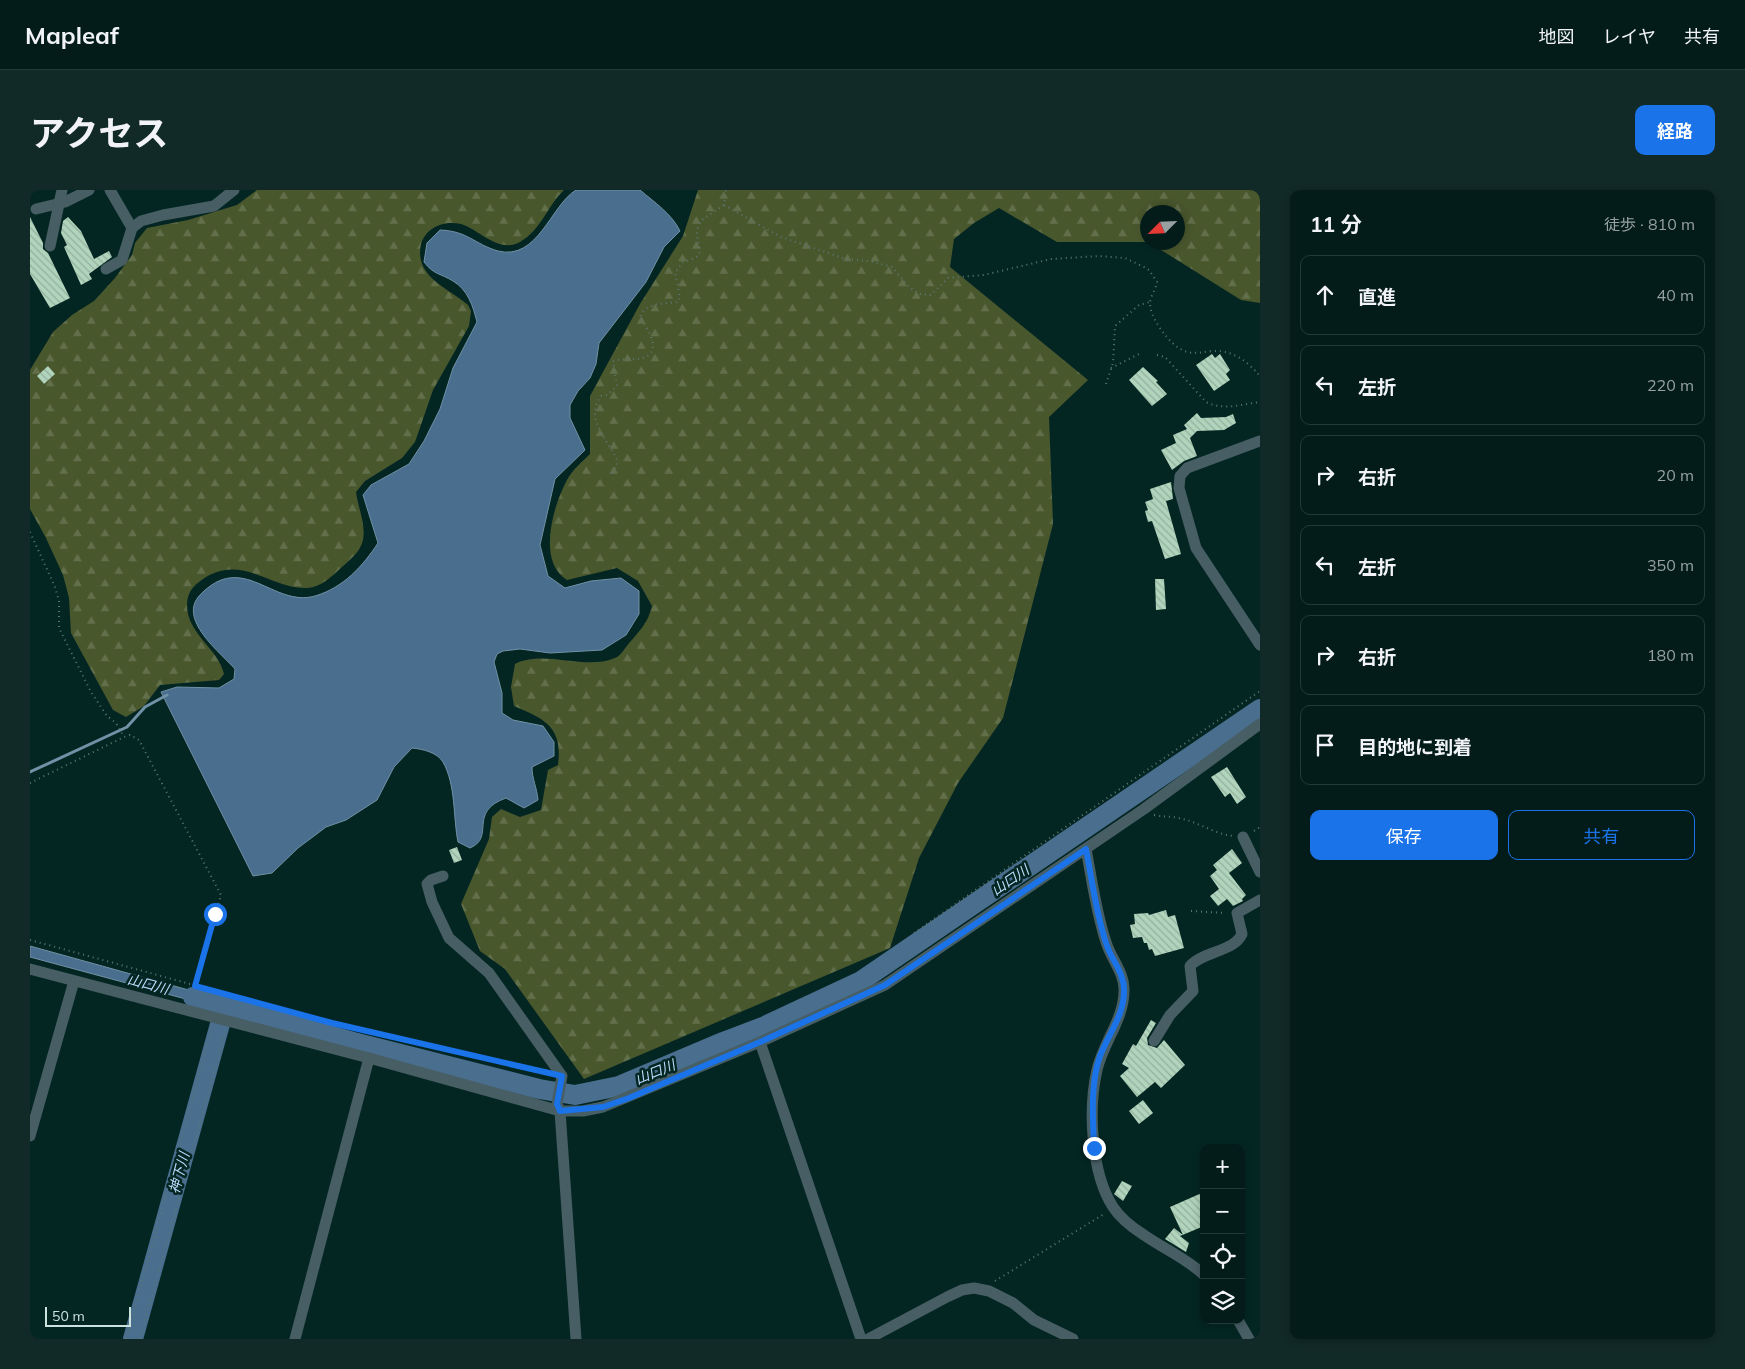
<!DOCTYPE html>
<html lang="ja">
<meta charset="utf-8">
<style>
:root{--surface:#031c1a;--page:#112927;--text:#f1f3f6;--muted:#97a1a2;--line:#243a39;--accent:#1a73e8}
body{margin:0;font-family:Mulish,"Noto Sans JP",sans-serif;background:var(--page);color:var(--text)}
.controls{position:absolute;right:15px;bottom:15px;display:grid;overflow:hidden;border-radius:10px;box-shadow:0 2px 8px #0003}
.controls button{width:45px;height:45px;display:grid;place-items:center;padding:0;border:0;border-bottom:1px solid var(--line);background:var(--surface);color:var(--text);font:25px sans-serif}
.compass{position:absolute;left:1110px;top:15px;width:45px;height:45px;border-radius:50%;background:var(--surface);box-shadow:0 2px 8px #0003;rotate:246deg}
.scale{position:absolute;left:15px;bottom:12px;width:86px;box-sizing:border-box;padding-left:5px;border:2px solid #cce2df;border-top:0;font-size:14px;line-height:18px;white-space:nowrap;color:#cce2df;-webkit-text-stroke:4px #042622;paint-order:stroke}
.stop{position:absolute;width:15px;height:15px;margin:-11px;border:4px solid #1a73e8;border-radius:50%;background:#fff}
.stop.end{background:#1a73e8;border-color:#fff;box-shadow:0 1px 5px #0008}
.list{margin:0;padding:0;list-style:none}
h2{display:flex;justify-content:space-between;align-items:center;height:65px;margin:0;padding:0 20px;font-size:21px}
h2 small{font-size:16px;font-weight:400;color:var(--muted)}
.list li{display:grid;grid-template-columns:32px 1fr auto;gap:15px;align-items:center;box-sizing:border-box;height:80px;margin:0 10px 10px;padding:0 10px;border:1px solid var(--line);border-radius:10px}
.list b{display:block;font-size:19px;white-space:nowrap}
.list em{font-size:16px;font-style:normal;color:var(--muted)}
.actions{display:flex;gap:10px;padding:15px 20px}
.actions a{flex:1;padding:11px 0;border:1px solid var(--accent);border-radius:10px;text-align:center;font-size:18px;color:var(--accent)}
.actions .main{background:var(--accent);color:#fff}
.icon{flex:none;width:28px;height:28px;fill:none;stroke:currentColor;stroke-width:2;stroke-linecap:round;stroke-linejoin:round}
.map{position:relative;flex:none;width:1230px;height:1149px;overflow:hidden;border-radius:10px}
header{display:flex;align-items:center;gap:30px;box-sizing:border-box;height:70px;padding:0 25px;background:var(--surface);border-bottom:1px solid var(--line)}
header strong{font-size:24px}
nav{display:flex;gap:28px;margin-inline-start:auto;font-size:18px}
.intro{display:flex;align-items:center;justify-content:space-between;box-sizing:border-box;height:120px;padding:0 30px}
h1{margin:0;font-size:35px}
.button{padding:12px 22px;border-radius:10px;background:var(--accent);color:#fff;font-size:18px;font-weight:700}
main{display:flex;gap:30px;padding:0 30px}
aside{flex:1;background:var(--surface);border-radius:10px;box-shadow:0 2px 8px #0003}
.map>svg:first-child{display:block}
.forest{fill:url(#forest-firs)}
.water{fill:#496e8e;stroke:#7091a6}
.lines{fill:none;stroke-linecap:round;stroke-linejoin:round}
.stream{stroke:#7091a6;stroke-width:3}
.river{stroke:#496e8e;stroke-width:20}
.building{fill:url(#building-back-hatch)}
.path{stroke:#5b7774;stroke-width:2;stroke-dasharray:1 4;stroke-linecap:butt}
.street{stroke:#475e64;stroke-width:11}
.route{stroke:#1a73e8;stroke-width:6}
.labels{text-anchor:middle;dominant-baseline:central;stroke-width:5;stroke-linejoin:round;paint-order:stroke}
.water-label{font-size:14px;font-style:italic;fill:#bbdefe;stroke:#042622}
</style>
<header>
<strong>Mapleaf</strong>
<nav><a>地図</a><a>レイヤ</a><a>共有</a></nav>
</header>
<div class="intro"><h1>アクセス</h1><a class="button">経路</a></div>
<main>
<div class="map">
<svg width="1230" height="1149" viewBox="0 0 1230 1149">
<defs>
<pattern id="forest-firs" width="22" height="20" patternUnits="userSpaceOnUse" patternTransform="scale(1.25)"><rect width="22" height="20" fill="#49572d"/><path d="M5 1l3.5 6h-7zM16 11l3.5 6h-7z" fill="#626f4b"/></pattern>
<pattern id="building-back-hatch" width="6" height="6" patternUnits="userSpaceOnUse" patternTransform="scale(1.25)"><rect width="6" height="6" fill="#b1d4bc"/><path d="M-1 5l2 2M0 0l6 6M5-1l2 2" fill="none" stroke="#94b09e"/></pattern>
</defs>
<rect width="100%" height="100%" fill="#042622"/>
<!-- forest -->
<g class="forest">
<path d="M 227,0 L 534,0 C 518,15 511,40 490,52 C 468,64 449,39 431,34 C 415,30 396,37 391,54 C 384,87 417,97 438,115 L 441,121 L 439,136 L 403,200 L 385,252 L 372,268 L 335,291 L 326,302 C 328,318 336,334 333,350 C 330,362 321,369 312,377 C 302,386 292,397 277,398 C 240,400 210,360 169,392 C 161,398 157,405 157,415 C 157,444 188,458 194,484 L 189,490 L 130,495 L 114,516 L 96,527 L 83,520 L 41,443 L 39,408 L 33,385 L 16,348 L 0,319 L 0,180 L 23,142 L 42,125 L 64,111 L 85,88 L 102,65 L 105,53 L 117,38 L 158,30 L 207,15 Z"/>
<path d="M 668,0 L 1230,0 L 1230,113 L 1211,110 L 1120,53 L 1148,52 L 1148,22 L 1118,22 L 1117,52 L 1027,52 L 969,18 L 944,33 L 924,49 L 920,77 L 1058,190 L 1019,227 L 1023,334 L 973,528 L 928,593 L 889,668 L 860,758 L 554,889 L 475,779 L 450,761 L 431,714 L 459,649 L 462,627 L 471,619 L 490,627 L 511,620 L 518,580 L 528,575 C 533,537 515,529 484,516 L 481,497 L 485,474 C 514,459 555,481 585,468 C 591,466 596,456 601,451 C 612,438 618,432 622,416 L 608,391 L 587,378 L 537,390 C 506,371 524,314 537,290 C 543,279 552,272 560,264 L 560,206 L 610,114 L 653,46 Z"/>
</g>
<!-- water -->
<g class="water">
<path d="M 546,0 L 610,0 C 624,12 642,24 650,41 L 634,57 L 616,92 L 569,153 L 566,174 L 560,188 L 548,201 L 540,215 L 540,228 L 555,260 L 525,289 L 510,355 L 518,386 L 535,398 L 561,391 L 591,388 L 609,401 L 609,424 L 596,445 L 572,460 L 520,463 L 490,459 L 473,461 L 467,464 L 464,472 L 472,503 L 472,523 L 483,530 L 513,536 L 524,552 L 524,566 L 502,577 C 502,589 507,598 508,610 L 494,618 L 476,608 C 437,622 466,647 440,658 L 428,652 C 423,627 426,595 413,572 C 407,562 392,559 382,558 L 364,577 L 347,610 L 316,630 L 296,637 L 268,658 L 242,683 L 223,686 L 131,502 L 147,497 L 189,498 L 204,489 L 205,479 C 190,462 147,429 170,405 C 213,360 243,418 285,406 C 313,398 333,376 348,353 L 333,305 L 341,295 L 379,274 L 394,251 L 410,219 L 423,178 L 447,132 C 443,116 438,100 423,91 C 410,83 404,85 394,72 L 397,53 L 410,40 C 438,41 444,54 468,61 C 508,71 521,15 546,0 Z"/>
<polygon points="0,756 191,809 189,818 0,767"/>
</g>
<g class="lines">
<!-- stream -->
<polyline class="stream" points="0,582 97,537 115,517 137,505"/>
<!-- river -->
<g class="river">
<polyline points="163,807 323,852 509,899 545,905 589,896 693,852 735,836 831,791 1230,519"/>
<polyline points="103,1149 195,816"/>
</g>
</g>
<!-- building -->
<g class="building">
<polygon points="0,27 13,53 13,59 18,63 40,108 20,118 0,84"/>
<polygon points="38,27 51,41 64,69 79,61 82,67 59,84 62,89 51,95 34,57 37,55 31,43 33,31"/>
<polygon points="1182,164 1185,168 1190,164 1200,180 1196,184 1200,190 1184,201 1166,175"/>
<polygon points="18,176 25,184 14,194 7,186"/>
<polygon points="1113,177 1128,191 1126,192 1137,204 1122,216 1099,190"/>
<polygon points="1167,223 1171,228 1196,227 1203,224 1206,233 1194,240 1167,241 1160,248 1167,266 1154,271 1142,280 1131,260 1146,253 1143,245 1157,239 1154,235"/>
<polygon points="1141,292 1143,309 1136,311 1151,364 1135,369 1122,331 1118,332 1115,321 1118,320 1115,312 1123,309 1120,299"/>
<polygon points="1125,389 1134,389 1136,419 1126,420"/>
<polygon points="1197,577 1216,607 1207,614 1200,603 1195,607 1181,587"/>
<polygon points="427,657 432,670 424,673 419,660"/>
<polygon points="1202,659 1212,673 1199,683 1216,705 1212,709 1213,711 1203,716 1197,709 1188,716 1180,706 1189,699 1180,686 1187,680 1183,675"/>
<polygon points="1136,720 1138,727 1145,725 1154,758 1125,766 1122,759 1119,760 1117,753 1114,753 1112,747 1103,748 1100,735 1105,734 1104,724 1118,723 1119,725"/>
<polygon points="1121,830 1126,833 1117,848 1118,855 1127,858 1134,850 1155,875 1131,898 1125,892 1107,907 1090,886 1099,878 1092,874 1103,854 1106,856"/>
<polygon points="1113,910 1123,923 1109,934 1099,921"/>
<polygon points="1092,991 1102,996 1093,1011 1084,1004"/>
<polygon points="1174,1002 1174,1036 1150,1046 1159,1053 1156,1062 1135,1049 1144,1038 1153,1045 1140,1017"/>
</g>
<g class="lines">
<!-- path -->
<g class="path">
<path d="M 694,15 L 751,47 L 816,69 L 839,71 L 862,77 L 879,97 L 890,104 L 901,105 L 918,88 L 954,85 L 1021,69 L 1069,66 L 1095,68 L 1114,77 L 1119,80 L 1127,92 C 1126,99 1120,107 1120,113 C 1120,123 1127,134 1132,141 C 1162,181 1173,151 1204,165 C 1214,169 1223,178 1230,186"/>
<path d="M 1127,165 L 1135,167 L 1176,212 C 1194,221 1212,214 1230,212"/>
<polyline points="1081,178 1109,164"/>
<polyline points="1076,194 1083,173 1085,136 1109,115 1120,112"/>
<path d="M 582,283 L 587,275 L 587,270 C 578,250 554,229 571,206 L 577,205 L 587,196 L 583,171 C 593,168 602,171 612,168 C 634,163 617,138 610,127 C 615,112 635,114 648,112 L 650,107 L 645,83 L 653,72 C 680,65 666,59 667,39 L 673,29 L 694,15 L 696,0"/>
<polyline points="0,342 25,397 29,411 29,438 61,502 77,526 86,533 94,547"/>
<polyline points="0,593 94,547 100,545 109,550 191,705 165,795"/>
<path d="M 1124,625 C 1133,627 1140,626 1148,628 C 1167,631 1184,644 1203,646"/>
<polyline points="1224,641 1230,637"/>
<polyline points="1161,721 1195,723"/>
<polyline points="884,743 1230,501"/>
<polyline points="0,750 302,833 517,884"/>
<polyline points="965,1091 1074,1024"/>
<polyline points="96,1149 182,838"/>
<polyline points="110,1149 195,843"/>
</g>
<!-- street -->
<g class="street">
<polyline points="80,0 102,38"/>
<polyline points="6,19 35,12 59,0"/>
<polyline points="20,56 32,0"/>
<polyline points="76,79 92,70 102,38 111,31 133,25 184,16 204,0"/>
<polyline points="1230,251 1157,278 1150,286 1149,298 1166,358 1230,455"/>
<polyline points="1213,647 1230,682"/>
<path d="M 1056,659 C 1062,690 1066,722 1076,752 C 1081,769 1095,783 1094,801 C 1094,829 1073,853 1067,880 C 1058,919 1061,983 1083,1017 C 1090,1028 1103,1038 1114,1045 C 1134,1059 1156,1068 1174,1085"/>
<polyline points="413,686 401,690 397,694 402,712 419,748 459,783 532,886 527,914 530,921 546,1149"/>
<polyline points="0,779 339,868 530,921 553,921 573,917 730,852 855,795 1114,619 1230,534"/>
<path d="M 1124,851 L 1140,825 L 1163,801 L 1160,776 C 1173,761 1204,762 1212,744 L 1207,723 L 1230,710"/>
<polyline points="730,852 831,1149"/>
<polyline points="0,946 44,791"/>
<polyline points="1208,1130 1219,1149"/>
<polyline points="265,1149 339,868"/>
<polyline points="838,1149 917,1107 932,1100 944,1098 959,1101 983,1113 1004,1130 1043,1149"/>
</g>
</g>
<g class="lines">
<!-- route -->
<path class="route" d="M 185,724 L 165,796 L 302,833 L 532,886 L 527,914 L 530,921 L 573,917 L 599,908 L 730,852 L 855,795 L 1056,659 C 1062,690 1066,723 1076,753 C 1081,770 1095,783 1094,802 C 1094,825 1078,845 1070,866 C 1060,895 1063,928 1064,958"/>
</g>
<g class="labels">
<!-- water labels -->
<g class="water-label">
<text transform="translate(980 690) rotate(-34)">山口川</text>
<text transform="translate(118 794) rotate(15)">山口川</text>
<text transform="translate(625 882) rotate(-22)">山口川</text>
<text transform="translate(149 983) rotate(-75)">神下川</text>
</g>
</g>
</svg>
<div class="controls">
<button>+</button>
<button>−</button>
<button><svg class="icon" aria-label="locate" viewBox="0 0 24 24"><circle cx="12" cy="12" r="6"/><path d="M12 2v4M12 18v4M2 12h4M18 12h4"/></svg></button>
<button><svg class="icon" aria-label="layers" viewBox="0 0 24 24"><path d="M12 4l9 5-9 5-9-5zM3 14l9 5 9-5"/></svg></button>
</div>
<svg class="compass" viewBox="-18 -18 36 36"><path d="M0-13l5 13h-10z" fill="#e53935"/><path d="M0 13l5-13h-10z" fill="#97a1a2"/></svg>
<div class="scale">50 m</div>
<div class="stop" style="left:185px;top:724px"></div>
<div class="stop end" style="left:1064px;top:958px"></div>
</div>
<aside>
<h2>11 分<small>徒歩 · 810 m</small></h2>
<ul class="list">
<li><svg class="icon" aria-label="ahead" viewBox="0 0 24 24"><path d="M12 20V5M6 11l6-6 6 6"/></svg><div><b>直進</b></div><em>40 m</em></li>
<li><svg class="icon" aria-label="left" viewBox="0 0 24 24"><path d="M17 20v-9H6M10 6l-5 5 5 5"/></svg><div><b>左折</b></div><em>220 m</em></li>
<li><svg class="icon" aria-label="right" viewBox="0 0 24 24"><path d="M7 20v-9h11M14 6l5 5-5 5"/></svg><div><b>右折</b></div><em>20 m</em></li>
<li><svg class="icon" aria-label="left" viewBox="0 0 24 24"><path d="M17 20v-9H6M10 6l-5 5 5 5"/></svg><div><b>左折</b></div><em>350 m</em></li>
<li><svg class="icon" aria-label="right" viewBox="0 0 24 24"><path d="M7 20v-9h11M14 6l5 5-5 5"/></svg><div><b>右折</b></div><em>180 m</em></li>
<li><svg class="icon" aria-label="arrive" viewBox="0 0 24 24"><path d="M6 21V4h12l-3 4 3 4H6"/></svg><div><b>目的地に到着</b></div></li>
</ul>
<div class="actions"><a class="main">保存</a><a>共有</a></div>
</aside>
</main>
